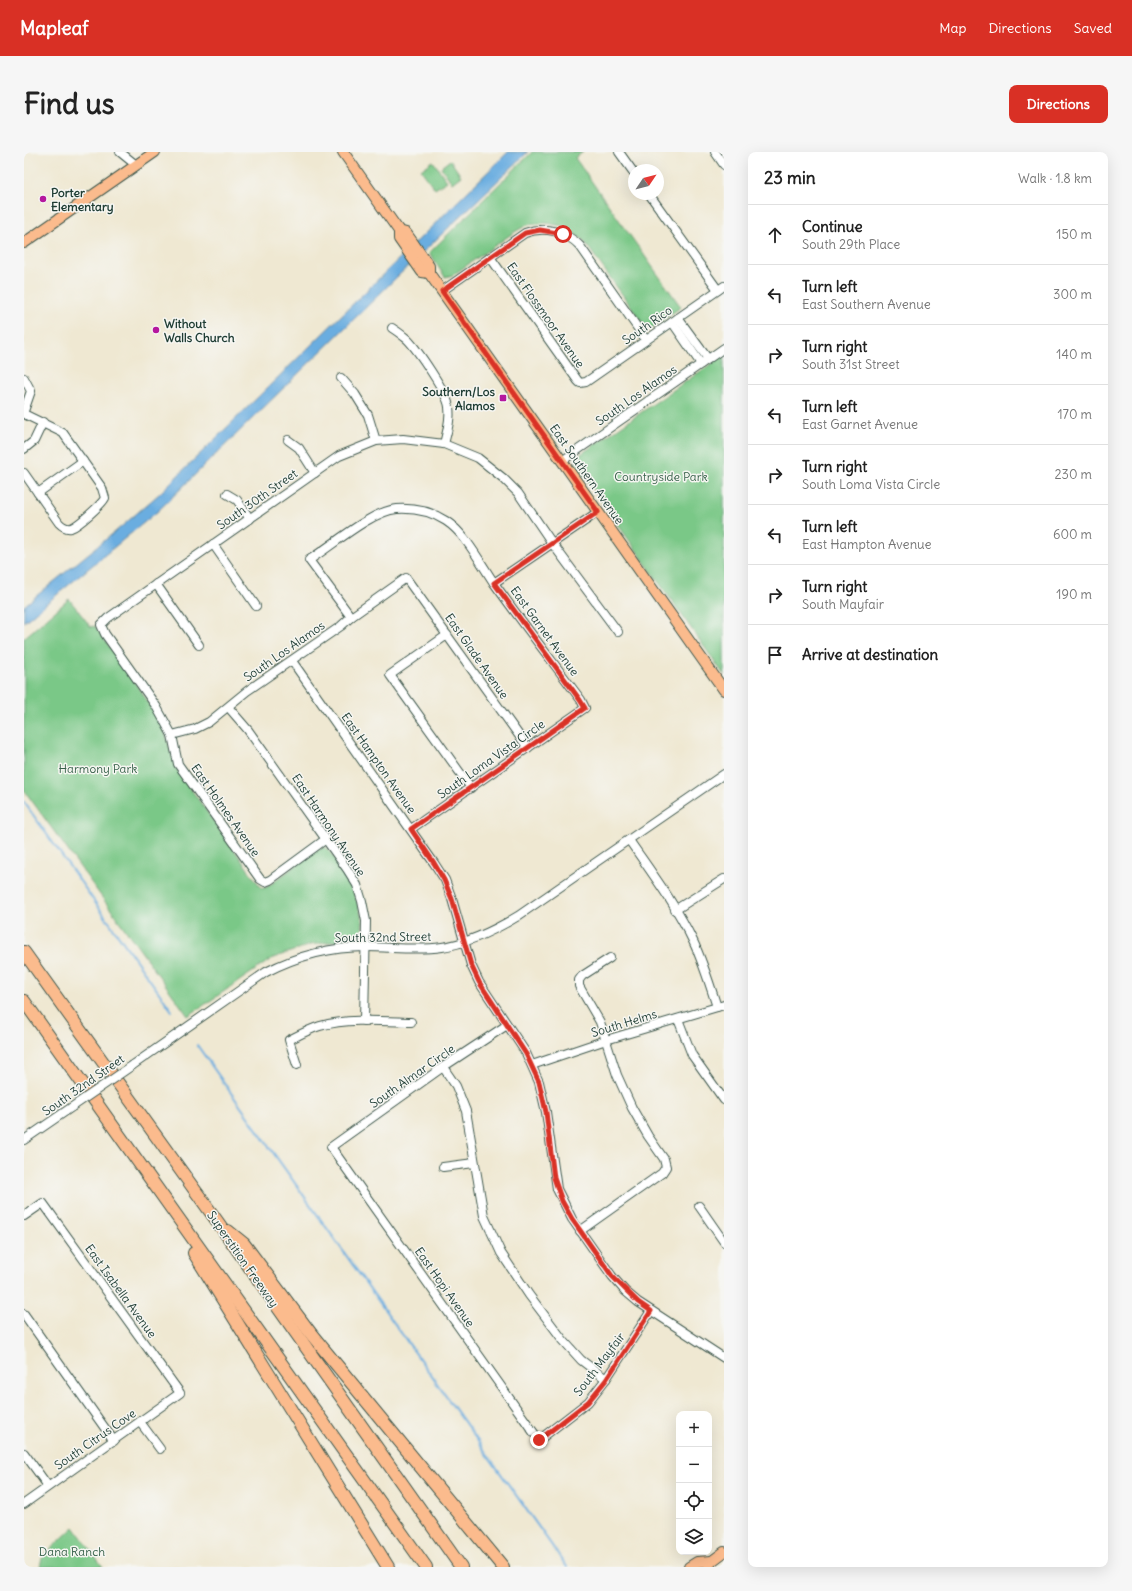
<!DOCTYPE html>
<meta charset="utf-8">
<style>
:root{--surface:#fff;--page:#f6f6f6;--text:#222;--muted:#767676;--line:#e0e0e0;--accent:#d93025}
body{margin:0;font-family:Delius,sans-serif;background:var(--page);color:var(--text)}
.controls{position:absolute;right:12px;bottom:12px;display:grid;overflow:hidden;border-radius:8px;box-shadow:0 4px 16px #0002}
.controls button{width:36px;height:36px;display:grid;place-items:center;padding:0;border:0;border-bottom:1px solid var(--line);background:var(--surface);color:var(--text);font:20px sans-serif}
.compass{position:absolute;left:604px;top:12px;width:36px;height:36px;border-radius:50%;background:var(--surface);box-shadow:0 4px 16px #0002;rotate:55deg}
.stop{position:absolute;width:12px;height:12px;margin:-9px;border:3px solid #d93025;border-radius:50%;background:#fff}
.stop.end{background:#d93025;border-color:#fff;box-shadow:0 1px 4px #0008}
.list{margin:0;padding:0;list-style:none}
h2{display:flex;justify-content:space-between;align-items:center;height:52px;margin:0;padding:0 16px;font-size:17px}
h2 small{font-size:13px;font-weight:400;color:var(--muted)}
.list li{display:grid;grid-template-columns:26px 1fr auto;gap:12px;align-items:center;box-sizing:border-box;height:60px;padding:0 16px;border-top:1px solid var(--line)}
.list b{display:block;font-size:15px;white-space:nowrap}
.list p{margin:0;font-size:13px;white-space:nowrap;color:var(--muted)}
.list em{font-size:13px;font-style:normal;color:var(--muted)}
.icon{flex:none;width:22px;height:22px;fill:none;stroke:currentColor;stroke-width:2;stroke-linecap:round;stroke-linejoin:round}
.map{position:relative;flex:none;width:700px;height:1415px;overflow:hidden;border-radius:8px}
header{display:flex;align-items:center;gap:24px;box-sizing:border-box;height:56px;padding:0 20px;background:var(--accent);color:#fff}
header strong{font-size:19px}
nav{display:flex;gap:22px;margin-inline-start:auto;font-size:14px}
.intro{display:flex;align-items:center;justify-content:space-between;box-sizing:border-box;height:96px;padding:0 24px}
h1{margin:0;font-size:28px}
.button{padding:10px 18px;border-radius:8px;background:var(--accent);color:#fff;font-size:14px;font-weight:700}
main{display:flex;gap:24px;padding:0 24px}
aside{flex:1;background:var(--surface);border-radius:8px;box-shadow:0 4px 16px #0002}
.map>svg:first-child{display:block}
.green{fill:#7ac887;stroke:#4c825e}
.water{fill:#6bade0;stroke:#45758a}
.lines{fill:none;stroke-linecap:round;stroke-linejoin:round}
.stream{stroke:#6bade0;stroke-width:2}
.minor-casing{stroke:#3e574c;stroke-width:10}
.major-casing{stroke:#3e574c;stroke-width:12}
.highway-casing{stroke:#3e574c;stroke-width:14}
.minor{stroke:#fff;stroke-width:8}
.major{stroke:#fbbb8d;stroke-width:10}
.highway{stroke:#fbbb8d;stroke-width:12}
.minor-bridge-casing{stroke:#3e574c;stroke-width:10;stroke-linecap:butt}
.minor-bridge{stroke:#fff;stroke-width:8}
.route{stroke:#d93025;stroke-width:5}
.poi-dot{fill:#b5179e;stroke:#f6f6f2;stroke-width:1.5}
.labels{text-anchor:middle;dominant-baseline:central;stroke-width:3;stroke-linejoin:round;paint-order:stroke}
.poi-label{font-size:12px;font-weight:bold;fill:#1f3d34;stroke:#f6f6f2;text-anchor:start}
.street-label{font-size:12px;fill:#1f3d34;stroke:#f6f6f2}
.park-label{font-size:12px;fill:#366049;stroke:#f6f6f2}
</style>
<header>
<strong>Mapleaf</strong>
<nav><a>Map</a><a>Directions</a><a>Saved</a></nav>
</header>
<div class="intro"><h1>Find us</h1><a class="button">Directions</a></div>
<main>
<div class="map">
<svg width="700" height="1415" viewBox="0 0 700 1415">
<rect width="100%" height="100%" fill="#f6f6f2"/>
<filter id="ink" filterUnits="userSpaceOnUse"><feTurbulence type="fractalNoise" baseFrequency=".025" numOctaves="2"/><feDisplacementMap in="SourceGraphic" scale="8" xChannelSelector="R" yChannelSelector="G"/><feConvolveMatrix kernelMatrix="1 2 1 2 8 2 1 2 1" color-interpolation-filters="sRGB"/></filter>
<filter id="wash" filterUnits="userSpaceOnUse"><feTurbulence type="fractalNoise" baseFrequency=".012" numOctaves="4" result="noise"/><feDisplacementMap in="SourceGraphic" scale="16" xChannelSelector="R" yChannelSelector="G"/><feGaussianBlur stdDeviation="0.9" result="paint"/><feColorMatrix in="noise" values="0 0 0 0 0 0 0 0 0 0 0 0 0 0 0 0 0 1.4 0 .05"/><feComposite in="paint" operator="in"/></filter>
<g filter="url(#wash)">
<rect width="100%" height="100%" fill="#efe8d2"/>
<!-- green -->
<g class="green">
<polygon points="508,0 559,0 551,6 657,155 628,176 621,174 559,88 539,74 521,71 503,73 489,81 429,123 421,125 405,101"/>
<polygon points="426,8 437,24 428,31 417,15"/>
<polygon points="409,9 423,29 411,37 397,18"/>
<polygon points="700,203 700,523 552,313 553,306 557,302"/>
<path d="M 45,447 L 67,475 L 71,474 L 132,561 C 143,579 145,600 154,619 L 236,734 L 239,736 L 243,735 L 294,697 L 301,695 C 316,707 348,768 336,786 L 286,793 L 249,806 L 164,864 L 0,638 L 0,486 Z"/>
<polygon points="50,1375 79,1415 16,1415 18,1405"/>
</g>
<!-- water -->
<polygon class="water" points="484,0 504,0 374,124 134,359 0,470 0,454 97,375 135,342"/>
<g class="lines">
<!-- stream -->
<g class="stream">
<polyline points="0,650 148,859"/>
<polyline points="173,893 543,1415"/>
</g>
</g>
</g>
<g filter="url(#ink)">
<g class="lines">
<!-- minor casing -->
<g class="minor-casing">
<g id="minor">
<polyline points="96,0 112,13"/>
<polyline points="595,0 610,21"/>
<polyline points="691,0 700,13"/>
<polyline points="625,42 694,138"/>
<polyline points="466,105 554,229 556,231 562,230 700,134"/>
<path d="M 418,139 L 501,81 C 520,74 542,79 556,94 L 622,188"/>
<polyline points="654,166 684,207"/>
<polyline points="648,170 677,212"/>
<path d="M 368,176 C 373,179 378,183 383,187 C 393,197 424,242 425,255 C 427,267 423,280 420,292"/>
<polyline points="0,226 7,239 0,259"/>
<polyline points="317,226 331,242 344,263 352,289"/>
<path d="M 0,262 L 39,281 L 78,336 L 81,346 C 78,352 54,374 47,376 C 42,377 38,374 35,371 L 0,321"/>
<polyline points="264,288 275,296 291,321"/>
<polyline points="0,297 10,289 19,270"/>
<polyline points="538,309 700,196"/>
<polyline points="14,341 59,309"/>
<polyline points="203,342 213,348 226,367"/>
<polyline points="189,392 232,454"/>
<polyline points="470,431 574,360"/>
<polyline points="132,432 175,493"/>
<path d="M 327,465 L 285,408 C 308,394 347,359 373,357 C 390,356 408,360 422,369 C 442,382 457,412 470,431 C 498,470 528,509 557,548 L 561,556 L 387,677"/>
<polyline points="423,483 366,523 447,636"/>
<polyline points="268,509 410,711 421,728 428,747 447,813 455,830 502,901 515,930 522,960 533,1037 548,1067 588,1124 601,1139 614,1150 700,1206"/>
<polyline points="205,556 224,578 323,717 333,733 338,749 342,769 340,869"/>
<polyline points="148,583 171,577 185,570 223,539 317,474 327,465 382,426 504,596"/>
<polyline points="302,687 246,728 241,730 236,727 154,612 148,583 132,554 81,482 77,473 84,466 315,304 352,289 379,287 420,292 454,306 479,326 494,341 528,391 594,480"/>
<path d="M 605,688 C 627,720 652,753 669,789 C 679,810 686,833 693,855"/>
<polyline points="651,758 700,727"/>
<polyline points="654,867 668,903 700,948"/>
<polyline points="483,873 419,915 307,995 515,1288 564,1250 582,1227 627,1159"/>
<path d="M 109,913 L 242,820 C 273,804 307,795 342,795 C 368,795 393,799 418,795 C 446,791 471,778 494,764 L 700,622"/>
<path d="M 273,913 L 265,888 C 275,883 286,877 296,874 C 325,866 358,869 387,870"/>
<polyline points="508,913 582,888 700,853"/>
<polyline points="419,915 432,934 442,959 460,1064 477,1101 505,1143 539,1188 557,1208 582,1227"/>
<polyline points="0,988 48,955"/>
<polyline points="419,1015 450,1011"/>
<polyline points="675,1054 700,1090"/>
<polyline points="0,1064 19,1051 156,1241 0,1352"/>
<polyline points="556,1079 638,1021 642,1015 640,1007 624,984 608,956 593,923 576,870 555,834 555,828 558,824 586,806"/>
<polyline points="0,1162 90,1289"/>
<polyline points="116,1270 136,1297"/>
<polyline points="0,1301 24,1334"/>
</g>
</g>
<!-- major casing -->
<g class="major-casing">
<g id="major">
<polyline points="319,0 375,79 375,87 398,120 405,121"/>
<polyline points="375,79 382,81 387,88 405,114 405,121 700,538"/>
<polyline points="0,91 131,0"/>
<polyline points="685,1413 688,1409 700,1400"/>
<polyline points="665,1415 673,1410 688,1409"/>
</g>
</g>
<!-- highway casing -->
<g class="highway-casing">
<g id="highway">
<polyline points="0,800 193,1069 437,1415"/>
<polyline points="0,849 402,1415"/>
<polyline points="204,1079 220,1092 288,1183 479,1415"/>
<polyline points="170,1101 364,1415"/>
</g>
</g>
<!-- minor -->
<use href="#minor" class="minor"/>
<!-- major -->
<use href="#major" class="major"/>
<!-- highway -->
<use href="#highway" class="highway"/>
<!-- minor-bridge casing -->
<g class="minor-bridge-casing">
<polyline id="minor-bridge" points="48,955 109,913"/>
</g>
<!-- minor-bridge -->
<use href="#minor-bridge" class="minor-bridge"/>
</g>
</g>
<g class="lines" filter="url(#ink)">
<!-- route -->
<polyline class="route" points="515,1288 564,1250 582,1228 627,1159 614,1150 588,1124 548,1067 538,1049 530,1026 522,960 515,930 502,902 455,830 447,813 428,747 420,728 410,711 387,677 561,556 556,548 470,431 574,360 418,139 501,81 516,78 539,82"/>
</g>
<!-- markers -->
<g class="poi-dot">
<circle cx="19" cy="47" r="4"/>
<circle cx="132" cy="178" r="4"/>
<rect x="475" y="242" width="8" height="8" rx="2"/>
</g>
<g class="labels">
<!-- poi labels -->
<g class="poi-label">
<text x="27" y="40">Porter<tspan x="27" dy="14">Elementary</tspan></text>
<text x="140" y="171">Without<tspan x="140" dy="14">Walls Church</tspan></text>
<text x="471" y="239" text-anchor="end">Southern/Los<tspan x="471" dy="14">Alamos</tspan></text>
</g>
<!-- street labels -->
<g class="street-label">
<text transform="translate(522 163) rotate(55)">East Flossmoor Avenue</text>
<text transform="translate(623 173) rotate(-35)">South Rico</text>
<text transform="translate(612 243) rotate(-35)">South Los Alamos</text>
<text transform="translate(563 322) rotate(55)">East Southern Avenue</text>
<text transform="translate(233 347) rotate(-35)">South 30th Street</text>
<text transform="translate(521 479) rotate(54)">East Garnet Avenue</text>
<text transform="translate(260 499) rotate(-35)">South Los Alamos</text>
<text transform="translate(453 504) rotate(55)">East Glade Avenue</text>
<text transform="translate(467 607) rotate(-35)">South Loma Vista Circle</text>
<text transform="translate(355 611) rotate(55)">East Hampton Avenue</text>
<text transform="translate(202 658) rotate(55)">East Holmes Avenue</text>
<text transform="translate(305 673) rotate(56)">East Harmony Avenue</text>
<text transform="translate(359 785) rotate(-1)">South 32nd Street</text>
<text transform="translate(600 871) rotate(-17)">South Helms</text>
<text transform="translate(388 924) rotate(-35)">South Almar Circle</text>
<text transform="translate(59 933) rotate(-35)">South 32nd Street</text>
<text transform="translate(219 1107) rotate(55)">Superstition Freeway</text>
<text transform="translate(421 1135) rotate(55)">East Hopi Avenue</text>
<text transform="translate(97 1139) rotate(54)">East Isabella Avenue</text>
<text transform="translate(575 1212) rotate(-53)">South Mayfair</text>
<text transform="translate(71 1287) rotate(-35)">South Citrus Cove</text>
</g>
<!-- park labels -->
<g class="park-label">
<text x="637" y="324">Countryside Park</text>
<text x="74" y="616">Harmony Park</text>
<text x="48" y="1399">Dana Ranch</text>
</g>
</g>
</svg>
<div class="controls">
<button>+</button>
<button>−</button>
<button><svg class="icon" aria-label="locate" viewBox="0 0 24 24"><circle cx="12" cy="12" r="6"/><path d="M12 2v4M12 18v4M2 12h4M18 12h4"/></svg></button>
<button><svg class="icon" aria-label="layers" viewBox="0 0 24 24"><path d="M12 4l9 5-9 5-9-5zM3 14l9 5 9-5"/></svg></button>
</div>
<svg class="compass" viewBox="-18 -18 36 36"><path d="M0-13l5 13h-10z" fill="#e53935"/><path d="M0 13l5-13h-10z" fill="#767676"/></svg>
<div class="stop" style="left:539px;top:82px"></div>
<div class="stop end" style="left:515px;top:1288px"></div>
</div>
<aside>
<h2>23 min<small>Walk · 1.8 km</small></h2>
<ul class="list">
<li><svg class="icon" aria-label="ahead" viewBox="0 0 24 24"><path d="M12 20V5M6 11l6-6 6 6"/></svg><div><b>Continue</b><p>South 29th Place</p></div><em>150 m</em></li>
<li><svg class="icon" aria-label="left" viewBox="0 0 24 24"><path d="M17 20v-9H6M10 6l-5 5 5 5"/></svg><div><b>Turn left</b><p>East Southern Avenue</p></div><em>300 m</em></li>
<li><svg class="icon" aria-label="right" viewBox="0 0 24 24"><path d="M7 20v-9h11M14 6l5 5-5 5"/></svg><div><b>Turn right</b><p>South 31st Street</p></div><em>140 m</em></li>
<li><svg class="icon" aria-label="left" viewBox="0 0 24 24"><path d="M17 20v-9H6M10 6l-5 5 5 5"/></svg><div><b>Turn left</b><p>East Garnet Avenue</p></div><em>170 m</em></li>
<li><svg class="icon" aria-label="right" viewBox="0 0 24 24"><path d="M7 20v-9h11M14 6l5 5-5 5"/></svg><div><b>Turn right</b><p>South Loma Vista Circle</p></div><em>230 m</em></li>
<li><svg class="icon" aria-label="left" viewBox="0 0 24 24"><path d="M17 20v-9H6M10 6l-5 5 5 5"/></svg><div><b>Turn left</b><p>East Hampton Avenue</p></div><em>600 m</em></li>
<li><svg class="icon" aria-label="right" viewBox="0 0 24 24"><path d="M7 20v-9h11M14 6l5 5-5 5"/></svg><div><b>Turn right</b><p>South Mayfair</p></div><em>190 m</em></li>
<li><svg class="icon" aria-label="arrive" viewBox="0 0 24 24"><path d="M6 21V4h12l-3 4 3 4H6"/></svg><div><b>Arrive at destination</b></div></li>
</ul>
</aside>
</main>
